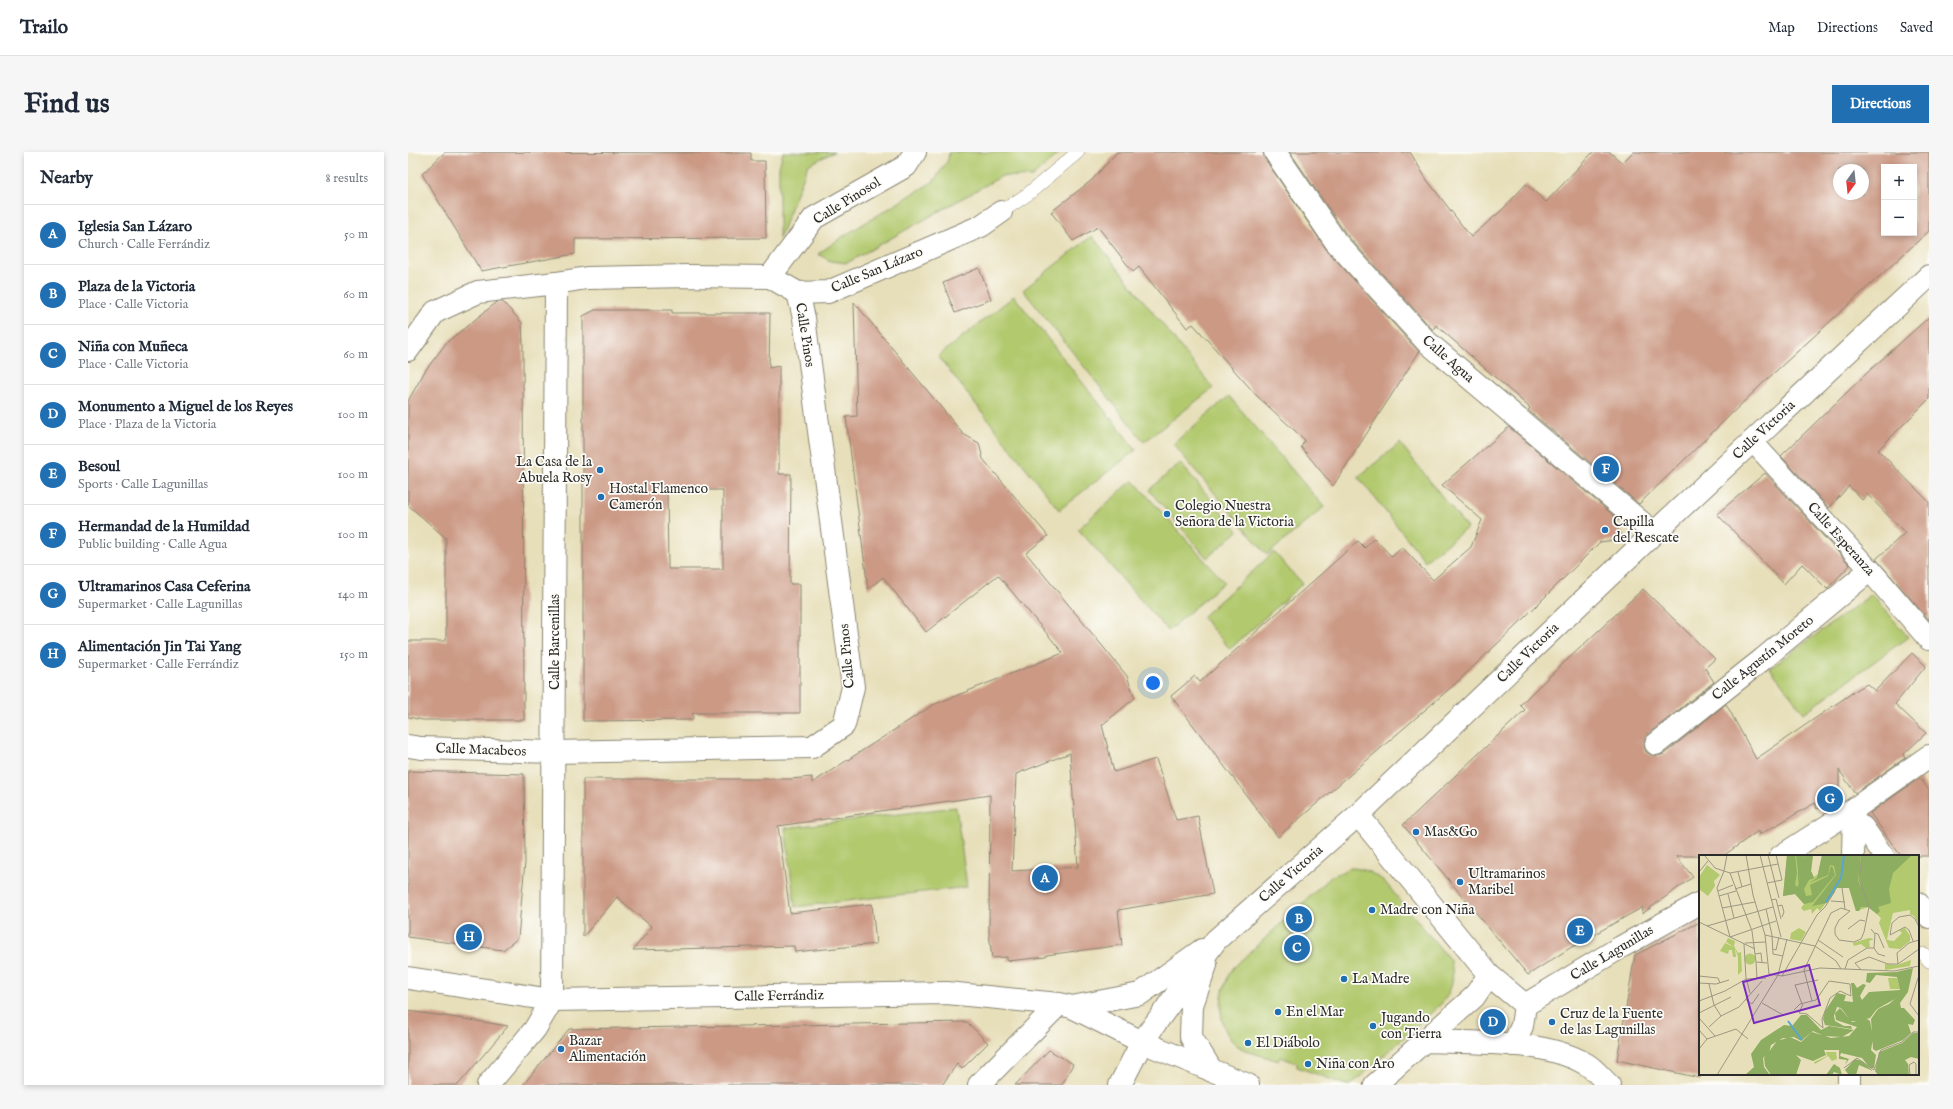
<!DOCTYPE html>
<meta charset="utf-8">
<style>
:root{--surface:#fff;--page:#f6f6f7;--text:#1f2937;--muted:#747a83;--line:#e0e1e3;--accent:#1f6fb2}
body{margin:0;font-family:"IM FELL English",serif;background:var(--page);color:var(--text)}
.controls{position:absolute;right:12px;top:12px;display:grid;overflow:hidden;border-radius:0px;box-shadow:0 2px 6px #0003}
.controls button{width:36px;height:36px;display:grid;place-items:center;padding:0;border:0;border-bottom:1px solid var(--line);background:var(--surface);color:var(--text);font:20px sans-serif}
.compass{position:absolute;left:1425px;top:12px;width:36px;height:36px;border-radius:50%;background:var(--surface);box-shadow:0 2px 6px #0003;rotate:195deg}
.you{position:absolute;left:745px;top:531px;width:14px;height:14px;margin:-10px;border:3px solid #fff;border-radius:50%;background:#1a73e8;box-shadow:0 0 0 6px #1a73e833}
.badge{display:grid;place-items:center;width:26px;height:26px;border-radius:50%;background:var(--accent);color:#fff;font-size:13px;font-weight:700}
.pin{position:absolute;translate:-50% -50%;border:2px solid #fff;box-shadow:0 1px 4px #0006}
.list{margin:0;padding:0;list-style:none}
h2{display:flex;justify-content:space-between;align-items:center;height:52px;margin:0;padding:0 16px;font-size:17px}
h2 small{font-size:13px;font-weight:400;color:var(--muted)}
.list li{display:grid;grid-template-columns:26px 1fr auto;gap:12px;align-items:center;box-sizing:border-box;height:60px;padding:0 16px;border-top:1px solid var(--line)}
.list b{display:block;font-size:15px;white-space:nowrap}
.list p{margin:0;font-size:13px;white-space:nowrap;color:var(--muted)}
.list em{font-size:13px;font-style:normal;color:var(--muted)}
.map{position:relative;flex:none;width:1521px;height:933px;overflow:hidden;border-radius:0px}
header{display:flex;align-items:center;gap:24px;box-sizing:border-box;height:56px;padding:0 20px;background:var(--surface);border-bottom:1px solid var(--line)}
header strong{font-size:19px}
nav{display:flex;gap:22px;margin-inline-start:auto;font-size:14px}
.intro{display:flex;align-items:center;justify-content:space-between;box-sizing:border-box;height:96px;padding:0 24px}
h1{margin:0;font-size:28px}
.button{padding:10px 18px;border-radius:0px;background:var(--accent);color:#fff;font-size:14px;font-weight:700}
main{display:flex;gap:24px;padding:0 24px}
aside{flex:1;background:var(--surface);border-radius:0px;box-shadow:0 2px 6px #0003}
.map>svg:first-child{display:block}
.green{fill:#b2c96e;stroke:#6e7a4c}
.building{fill:#cb9984;fill-rule:evenodd}
.lines{fill:none;stroke-linecap:round;stroke-linejoin:round}
.service-casing{stroke:#898572;stroke-width:14}
.pedestrian-casing{stroke:#898572;stroke-width:22}
.minor-casing{stroke:#898572;stroke-width:24}
.tertiary-casing{stroke:#898572;stroke-width:24}
.secondary-casing{stroke:#898572;stroke-width:24}
.service{stroke:#fff;stroke-width:13}
.pedestrian{stroke:#fff;stroke-width:20}
.minor{stroke:#fff;stroke-width:22}
.tertiary{stroke:#fff;stroke-width:22}
.secondary{stroke:#fff;stroke-width:22}
.poi-dot{fill:#1f6fb2;stroke:#fdfcf7;stroke-width:1.5}
.labels{text-anchor:middle;dominant-baseline:central;stroke-width:3.5;stroke-linejoin:round;paint-order:stroke}
.street-label{font-size:14px;fill:#2b2b2b;stroke:#fdfcf7}
.poi-label{font-size:14px;fill:#2b2b2b;stroke:#fdfcf7;text-anchor:start}
.inset-river{fill:none;stroke:#58a6d1;stroke-width:2}
.inset-road{fill:none;stroke:#9c9781;stroke-width:1}
.view{fill:#7b2cbf;fill-opacity:0.15;stroke:#7b2cbf;stroke-width:2}
.inset-edge{fill:none;stroke:#2b2b2b;stroke-width:2}
</style>
<header>
<strong>Trailo</strong>
<nav><a>Map</a><a>Directions</a><a>Saved</a></nav>
</header>
<div class="intro"><h1>Find us</h1><a class="button">Directions</a></div>
<main>
<aside>
<h2>Nearby<small>8 results</small></h2>
<ul class="list">
<li><span class="badge">A</span><div><b>Iglesia San Lázaro</b><p>Church · Calle Ferrándiz</p></div><em>50 m</em></li>
<li><span class="badge">B</span><div><b>Plaza de la Victoria</b><p>Place · Calle Victoria</p></div><em>60 m</em></li>
<li><span class="badge">C</span><div><b>Niña con Muñeca</b><p>Place · Calle Victoria</p></div><em>60 m</em></li>
<li><span class="badge">D</span><div><b>Monumento a Miguel de los Reyes</b><p>Place · Plaza de la Victoria</p></div><em>100 m</em></li>
<li><span class="badge">E</span><div><b>Besoul</b><p>Sports · Calle Lagunillas</p></div><em>100 m</em></li>
<li><span class="badge">F</span><div><b>Hermandad de la Humildad</b><p>Public building · Calle Agua</p></div><em>100 m</em></li>
<li><span class="badge">G</span><div><b>Ultramarinos Casa Ceferina</b><p>Supermarket · Calle Lagunillas</p></div><em>140 m</em></li>
<li><span class="badge">H</span><div><b>Alimentación Jin Tai Yang</b><p>Supermarket · Calle Ferrándiz</p></div><em>150 m</em></li>
</ul>
</aside>
<div class="map">
<svg width="1521" height="933" viewBox="0 0 1521 933">
<rect width="100%" height="100%" fill="#fdfcf7"/>
<filter id="ink" filterUnits="userSpaceOnUse"><feTurbulence type="fractalNoise" baseFrequency=".025" numOctaves="2"/><feDisplacementMap in="SourceGraphic" scale="8" xChannelSelector="R" yChannelSelector="G"/><feConvolveMatrix kernelMatrix="1 2 1 2 8 2 1 2 1" color-interpolation-filters="sRGB"/></filter>
<filter id="wash" filterUnits="userSpaceOnUse"><feTurbulence type="fractalNoise" baseFrequency=".012" numOctaves="4" result="noise"/><feDisplacementMap in="SourceGraphic" scale="16" xChannelSelector="R" yChannelSelector="G"/><feGaussianBlur stdDeviation="0.9" result="paint"/><feColorMatrix in="noise" values="0 0 0 0 0 0 0 0 0 0 0 0 0 0 0 0 0 1.4 0 .05"/><feComposite in="paint" operator="in"/></filter>
<g filter="url(#wash)">
<rect width="100%" height="100%" fill="#e7dfba"/>
<!-- green -->
<g class="green">
<polygon points="375,0 426,0 400,13 371,87 371,15"/>
<polygon points="541,0 653,0 624,25 594,24 439,111 422,109 410,102 434,85 526,29 540,8"/>
<polygon points="684,84 805,236 736,290 615,138"/>
<polygon points="606,144 728,298 651,358 530,204"/>
<polygon points="821,244 916,355 859,403 765,292"/>
<polygon points="992,291 1059,376 1017,409 950,325"/>
<polygon points="772,311 830,379 799,406 741,338"/>
<polygon points="725,328 816,430 760,479 670,377"/>
<polygon points="866,400 894,432 822,497 794,465"/>
<polygon points="1464,442 1500,485 1396,561 1362,516"/>
<polygon points="548,655 559,735 387,755 377,676"/>
<path d="M 943,716 C 956,716 966,722 976,729 L 1042,808 C 1047,825 1045,837 1034,851 L 943,933 L 938,933 L 889,915 L 889,911 L 872,905 L 870,909 C 858,904 838,901 827,892 C 806,871 811,836 826,815 L 924,724 Z"/>
</g>
<g id="blocks">
<!-- building -->
<g class="building">
<polygon points="37,0 343,1 343,9 357,9 358,86 167,87 167,102 73,119 14,22"/>
<polygon points="709,0 855,0 857,7 918,97 1011,200 925,334 893,295 897,288 849,244 785,172 779,176 731,115 725,120 690,75 665,89 643,60 684,28"/>
<path d="M 882,0 L 1002,0 L 1019,28 L 1063,85 L 1095,57 L 1118,32 L 1138,50 L 1185,0 L 1202,0 L 1214,11 L 1225,0 L 1521,0 L 1521,79 L 1355,231 L 1231,352 L 1120,258 L 1122,256 L 1028,173 L 1025,178 L 938,82 ZM 1476,15 L 1506,15 L 1506,81 L 1476,81 ZM 1431,18 L 1455,18 L 1455,42 L 1431,42 Z"/>
<polygon points="571,116 583,147 547,161 535,131"/>
<polygon points="89,150 95,150 114,171 115,192 116,568 15,568 0,565 0,489 38,489 38,386 0,353 0,249 17,219 39,190"/>
<path d="M 446,150 L 555,282 L 571,291 L 575,307 L 640,384 L 618,401 L 719,524 L 727,546 L 694,573 L 706,620 L 748,607 L 768,668 L 790,664 L 805,742 L 710,758 L 714,793 L 638,803 L 638,805 L 599,809 L 599,805 L 584,806 L 581,781 L 582,643 L 370,674 L 382,761 L 464,752 L 468,792 L 387,800 L 386,794 L 225,798 L 244,775 L 209,745 L 175,785 L 175,627 L 383,627 L 404,625 L 404,631 L 525,553 L 655,501 L 590,423 L 518,480 L 475,425 L 460,437 L 438,265 L 449,264 ZM 662,601 L 670,715 L 604,719 L 608,622 Z"/>
<path d="M 187,158 L 264,158 L 264,161 L 362,161 L 361,216 L 371,214 L 371,322 L 383,322 L 382,432 L 392,432 L 392,561 L 285,561 L 285,568 L 175,569 L 175,164 ZM 259,338 L 315,338 L 315,417 L 260,417 Z"/>
<polygon points="1521,165 1521,247 1470,298 1521,350 1521,468 1468,407 1497,381 1459,342 1454,348 1441,334 1421,356 1373,304 1461,219"/>
<polygon points="1101,275 1211,368 1207,370 1215,387 1192,390 1109,473 1047,532 870,685 763,544 787,524 792,530 950,389 957,396 966,386 984,405 994,395 1025,428 1063,395 1074,368 1034,333"/>
<polygon points="1357,321 1442,413 1419,437 1394,412 1376,432 1309,362"/>
<polygon points="1235,437 1307,507 1297,516 1306,530 1240,582 1237,587 1236,594 1238,600 1243,603 1249,604 1256,602 1318,552 1348,607 1450,537 1459,532 1467,539 1504,501 1518,514 1487,552 1518,581 1495,603 1497,606 1447,641 1431,618 1431,644 1409,657 1407,651 1351,683 1350,679 1315,704 1268,704 1285,725 1234,762 1235,755 1162,796 1120,823 995,673 1117,558 1112,553 1128,537"/>
<polygon points="0,619 116,622 117,710 110,786 95,798 0,785"/>
<polygon points="1512,626 1521,638 1521,704 1493,704 1462,661"/>
<polygon points="1292,770 1292,926 1209,908 1227,803"/>
<polygon points="0,859 43,865 100,874 50,933 0,933"/>
<polygon points="559,870 580,891 554,917 549,912 534,933 115,933 161,877"/>
<polygon points="641,898 665,912 654,933 607,933"/>
</g>
</g>
</g>
<g filter="url(#ink)">
<use href="#blocks" fill-opacity="0" stroke="#898572" stroke-width="1"/>
<g class="lines">
<!-- service casing -->
<g class="service-casing">
<g id="service">
<polyline points="593,60 620,42 670,0"/>
<polyline points="1516,802 1521,809"/>
</g>
</g>
<!-- pedestrian casing -->
<g class="pedestrian-casing">
<g id="pedestrian">
<polyline points="1344,289 1462,418"/>
<polyline points="1455,674 1476,704"/>
<polyline points="1510,750 1521,766"/>
</g>
</g>
<!-- minor casing -->
<g class="minor-casing">
<g id="minor">
<polyline points="867,0 928,90 1019,190 1246,381"/>
<polyline points="362,125 406,66 498,14 507,0"/>
<polyline points="0,198 27,160 70,140 148,131 179,126 280,124 362,125 390,141 420,140 573,74 593,60"/>
<polyline points="1248,592 1355,507 1462,418 1521,487"/>
<polyline points="0,594 13,596 146,600 404,595 436,573 445,535 396,166 390,141"/>
<polyline points="1373,704 1446,657 1521,604"/>
<polyline points="1445,704 1446,657"/>
<polyline points="1117,853 1213,795 1292,751"/>
<polyline points="80,933 127,877 144,848 148,131"/>
<polyline points="571,933 651,852"/>
<polyline points="1441,933 1441,922"/>
</g>
</g>
<!-- tertiary casing -->
<g class="tertiary-casing">
<g id="tertiary">
<polyline points="950,663 1081,823 1117,853 1114,874 1105,893"/>
<path d="M 1014,889 C 1064,891 1135,887 1178,912 C 1187,917 1194,927 1201,933"/>
<polyline points="712,933 734,890"/>
<polyline points="967,933 1066,845 1081,823"/>
</g>
</g>
<!-- secondary casing -->
<g class="secondary-casing">
<g id="secondary">
<polyline points="798,813 784,853 783,885 804,919"/>
<polyline points="0,826 144,848 539,841 651,852 664,855 734,890 840,933"/>
<polyline points="664,855 732,842 794,798"/>
<polyline points="734,890 808,788 950,663 1246,381 1521,124"/>
</g>
</g>
<!-- service -->
<use href="#service" class="service"/>
<!-- pedestrian -->
<use href="#pedestrian" class="pedestrian"/>
<!-- minor -->
<use href="#minor" class="minor"/>
<!-- tertiary -->
<use href="#tertiary" class="tertiary"/>
<!-- secondary -->
<use href="#secondary" class="secondary"/>
</g>
</g>
<!-- markers -->
<g class="poi-dot">
<circle cx="192" cy="318" r="4"/>
<circle cx="193" cy="345" r="4"/>
<circle cx="759" cy="362" r="4"/>
<circle cx="1197" cy="378" r="4"/>
<circle cx="1008" cy="680" r="4"/>
<circle cx="1052" cy="730" r="4"/>
<circle cx="964" cy="758" r="4"/>
<circle cx="936" cy="827" r="4"/>
<circle cx="870" cy="860" r="4"/>
<circle cx="1144" cy="870" r="4"/>
<circle cx="965" cy="874" r="4"/>
<circle cx="840" cy="891" r="4"/>
<circle cx="153" cy="897" r="4"/>
<circle cx="900" cy="912" r="4"/>
</g>
<g class="labels">
<!-- street labels -->
<g class="street-label">
<text transform="translate(439 49) rotate(-32)">Calle Pinosol</text>
<text transform="translate(469 118) rotate(-23)">Calle San Lázaro</text>
<text transform="translate(397 183) rotate(81)">Calle Pinos</text>
<text transform="translate(1040 207) rotate(41)">Calle Agua</text>
<text transform="translate(1356 278) rotate(-43)">Calle Victoria</text>
<text transform="translate(1433 387) rotate(48)">Calle Esperanza</text>
<text transform="translate(147 490) rotate(-90)">Calle Barcenillas</text>
<text transform="translate(1120 501) rotate(-44)">Calle Victoria</text>
<text transform="translate(439 504) rotate(-95)">Calle Pinos</text>
<text transform="translate(1355 506) rotate(-39)">Calle Agustín Moreto</text>
<text transform="translate(73 598) rotate(2)">Calle Macabeos</text>
<text transform="translate(883 722) rotate(-41)">Calle Victoria</text>
<text transform="translate(1204 801) rotate(-31)">Calle Lagunillas</text>
<text transform="translate(371 844) rotate(-1)">Calle Ferrándiz</text>
</g>
<!-- poi labels -->
<g class="poi-label">
<text x="184" y="310" text-anchor="end">La Casa de la<tspan x="184" dy="16">Abuela Rosy</tspan></text>
<text x="201" y="337">Hostal Flamenco<tspan x="201" dy="16">Camerón</tspan></text>
<text x="767" y="354">Colegio Nuestra<tspan x="767" dy="16">Señora de la Victoria</tspan></text>
<text x="1205" y="370">Capilla<tspan x="1205" dy="16">del Rescate</tspan></text>
<text x="1016" y="680">Mas&amp;Go</text>
<text x="1060" y="722">Ultramarinos<tspan x="1060" dy="16">Maribel</tspan></text>
<text x="972" y="758">Madre con Niña</text>
<text x="944" y="827">La Madre</text>
<text x="878" y="860">En el Mar</text>
<text x="1152" y="862">Cruz de la Fuente<tspan x="1152" dy="16">de las Lagunillas</tspan></text>
<text x="973" y="866">Jugando<tspan x="973" dy="16">con Tierra</tspan></text>
<text x="161" y="889">Bazar<tspan x="161" dy="16">Alimentación</tspan></text>
<text x="848" y="891">El Diábolo</text>
<text x="908" y="912">Niña con Aro</text>
</g>
</g>
<!-- overview -->
<g transform="translate(1291 703)">
<rect width="220" height="220" fill="#e7dfba"/>
<path d="M 88,0 L 114,0 L 112,16 L 115,22 L 119,19 L 123,0 L 220,0 L 220,70 L 215,61 L 211,59 L 211,55 L 194,58 L 189,79 L 188,85 L 195,86 L 203,78 L 200,75 L 206,73 L 211,81 L 211,86 L 201,94 L 190,93 L 180,68 L 182,63 L 170,52 L 157,56 L 150,33 L 138,33 L 121,56 L 118,53 L 113,59 L 112,54 L 105,56 L 102,53 L 105,49 L 96,39 L 84,41 ZM 8,10 L 21,20 L 15,26 L 16,31 L 9,41 L 0,34 L 0,22 ZM 100,73 L 107,77 L 102,86 L 91,84 L 92,78 ZM 29,83 L 36,86 L 35,91 L 39,98 L 42,97 L 43,116 L 39,120 L 39,102 L 36,93 L 37,102 L 34,102 L 33,95 L 30,95 L 29,99 L 21,96 L 26,88 L 35,92 L 27,87 ZM 170,83 L 175,84 L 170,86 L 171,92 L 167,93 L 162,89 L 155,91 L 154,88 ZM45.5 104a5.5 5.5 0 1 1 11 0a5.5 5.5 0 1 1-11 0ZM 212,105 L 211,111 L 186,115 L 186,109 L 198,110 ZM 189,123 L 198,123 L 201,134 L 191,134 ZM 127,197 L 137,197 L 138,204 L 133,206 L 129,201 L 116,209 L 115,207 L 128,201 Z" fill="#b2c96e"/>
<path d="M 88,0 L 96,0 L 98,18 L 96,30 L 99,32 L 103,7 L 107,0 L 114,0 L 112,16 L 115,23 L 110,25 L 105,34 L 107,41 L 113,40 L 111,30 L 129,21 L 132,11 L 134,13 L 136,20 L 114,47 L 105,49 L 96,39 L 84,41 ZM 97,0 L 106,0 L 99,28 L 99,15 ZM 123,0 L 162,0 L 159,25 L 170,52 L 162,52 L 160,56 L 157,56 L 150,33 L 138,33 L 128,48 L 113,51 L 137,20 L 135,11 L 131,10 L 129,20 L 110,28 L 118,23 ZM 163,0 L 213,0 L 194,18 L 190,34 L 192,48 L 179,52 L 181,56 L 178,59 L 170,53 L 162,33 L 160,15 ZM 214,113 L 209,137 L 201,148 L 202,153 L 205,153 L 216,165 L 214,170 L 209,169 L 212,178 L 204,185 L 177,196 L 174,194 L 172,164 L 179,154 L 190,149 L 196,144 L 178,154 L 171,163 L 160,166 L 152,166 L 142,153 L 138,152 L 135,161 L 136,166 L 145,171 L 156,171 L 152,171 L 153,174 L 126,170 L 124,164 L 126,156 L 138,138 L 147,140 L 145,146 L 154,147 L 152,128 L 155,128 L 158,133 L 164,129 L 167,130 L 161,141 L 163,145 L 170,137 L 201,135 L 198,122 L 177,120 L 171,128 L 167,127 L 168,118 L 197,117 ZM 141,153 L 153,167 L 168,164 L 171,166 L 174,183 L 172,195 L 177,200 L 175,213 L 171,213 L 163,203 L 142,198 L 141,201 L 150,204 L 146,210 L 148,205 L 140,204 L 140,195 L 125,195 L 127,200 L 114,206 L 97,200 L 102,205 L 97,220 L 72,220 L 66,211 L 65,203 L 78,186 L 91,182 L 102,187 L 113,177 L 132,183 L 150,181 L 158,172 L 137,165 L 136,158 ZM 102,160 L 108,160 L 122,175 L 130,171 L 155,175 L 143,182 L 125,181 L 114,176 L 102,186 L 95,182 L 84,183 L 72,190 L 70,198 L 64,203 L 65,212 L 71,220 L 46,220 L 55,212 L 52,199 L 62,185 L 85,170 L 93,171 ZM 220,178 L 220,204 L 212,202 L 206,205 L 209,209 L 210,220 L 179,220 L 176,216 L 180,197 L 203,188 L 214,178 ZM 156,204 L 163,206 L 174,216 L 160,210 L 157,220 L 150,220 L 146,215 ZM 135,209 L 141,213 L 143,220 L 135,217 L 133,220 L 127,220 Z" fill="#8dad61"/>
<path class="inset-river" d="M 127,47 L 142,23 L 145,0M 89,166 L 103,185"/>
<path class="inset-road" d="M 28,0 L 25,16 L 18,33 L 31,82M 47,0 L 54,40 L 66,80 L 70,119 L 83,121 L 121,113 L 195,116 L 220,111M 61,0 L 82,82M 69,0 L 80,43M 6,1 L 16,13 L 31,18 L 79,9M 0,17 L 9,6M 39,17 L 43,32M 31,18 L 53,76 L 57,107 L 68,108M 68,28 L 83,25 L 77,0M 143,33 L 146,54M 36,34 L 52,29M 19,36 L 34,30M 29,39 L 35,63M 20,41 L 37,36M 72,45 L 77,44 L 82,64M 132,46 L 146,47M 79,51 L 83,50 L 85,57 L 83,62M 23,53 L 56,47M 67,54 L 73,80M 0,67 L 56,94M 8,71 L 74,52M 149,74 L 161,65 L 166,66M 172,74 L 176,79 L 175,93M 176,78 L 179,79 L 185,93M 66,80 L 116,91 L 137,106 L 142,114M 73,80 L 74,99 L 84,101M 31,82 L 77,66M 119,85 L 144,102M 220,85 L 210,88 L 198,98 L 199,109 L 220,94M 214,86 L 210,75 L 206,72 L 191,80 L 193,68 L 200,62 L 211,60 L 216,64 L 220,72M 46,88 L 67,87M 45,89 L 47,123 L 51,138M 175,93 L 179,99 L 186,101M 74,94 L 77,95 L 80,82M 56,99 L 62,98 L 63,108M 57,107 L 58,124M 146,114 L 149,105 L 168,93 L 175,93M 162,115 L 156,108 L 170,102 L 189,109 L 199,109M 79,120 L 88,84M 0,121 L 19,123 L 21,128M 83,121 L 118,60 L 126,52 L 136,36M 219,123 L 211,149 L 220,161M 0,128 L 17,129 L 30,125M 10,129 L 15,150 L 22,161M 46,144 L 53,149 L 60,139M 0,146 L 26,136 L 47,124 L 67,123M 113,146 L 105,115 L 132,58 L 142,53 L 151,56 L 140,65 L 136,73 L 136,79 L 140,85 L 155,87 L 162,84 L 165,77 L 170,52 L 160,24 L 163,0M 63,148 L 84,160M 103,149 L 96,130 L 119,125M 95,155 L 101,149 L 117,145 L 130,126 L 151,129 L 152,141 L 141,136 L 131,143 L 123,164 L 124,173 L 108,159 L 100,158 L 104,149M 0,158 L 32,142M 0,163 L 16,181M 10,172 L 22,161 L 40,152 L 63,126M 0,175 L 8,184M 8,184 L 37,174 L 49,184M 0,194 L 8,184M 145,213 L 158,203 L 175,215 L 182,195 L 203,187 L 214,177 L 220,177M 18,220 L 79,120M 211,220 L 210,210 L 215,207 L 217,209 L 217,220"/>
<path class="view" d="M 110,110 L 121,150 L 55,168 L 44,127 Z"/>
<rect width="220" height="220" class="inset-edge"/>
</g>
</svg>
<div class="controls">
<button>+</button>
<button>−</button>
</div>
<svg class="compass" viewBox="-18 -18 36 36"><path d="M0-13l5 13h-10z" fill="#e53935"/><path d="M0 13l5-13h-10z" fill="#747a83"/></svg>
<div class="you"></div>
<div class="pin badge" style="left:637px;top:726px">A</div>
<div class="pin badge" style="left:891px;top:767px">B</div>
<div class="pin badge" style="left:889px;top:796px">C</div>
<div class="pin badge" style="left:1085px;top:870px">D</div>
<div class="pin badge" style="left:1172px;top:779px">E</div>
<div class="pin badge" style="left:1198px;top:317px">F</div>
<div class="pin badge" style="left:1422px;top:647px">G</div>
<div class="pin badge" style="left:61px;top:785px">H</div>
</div>
</main>
